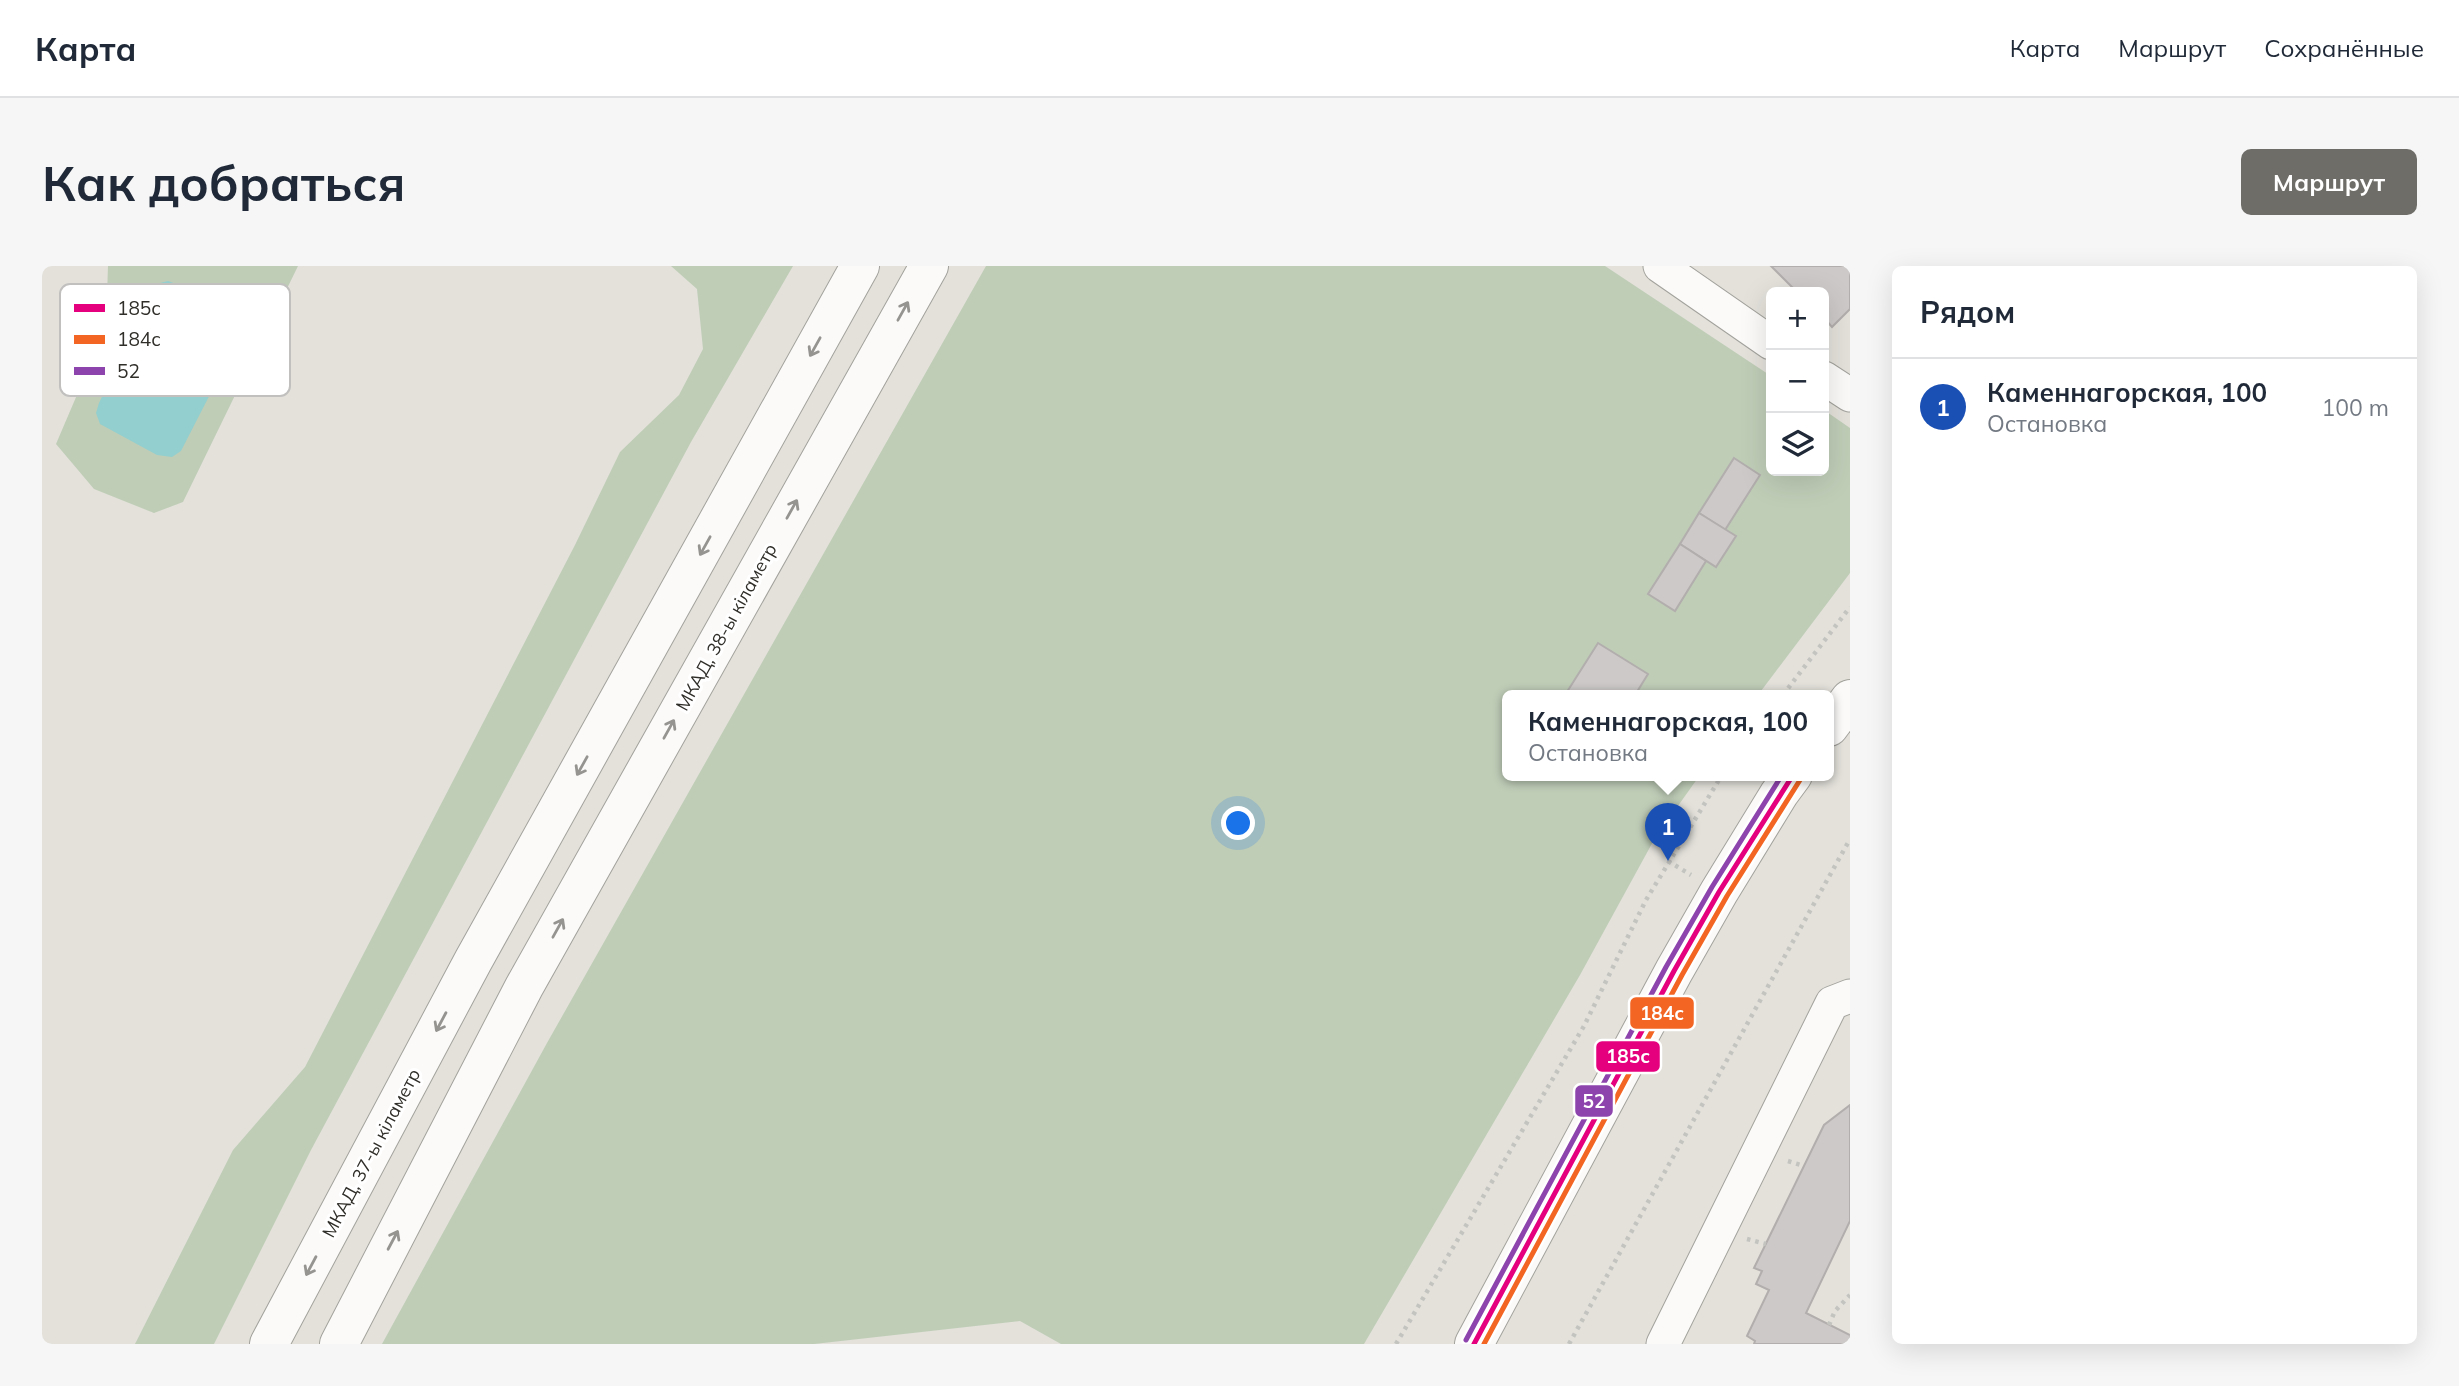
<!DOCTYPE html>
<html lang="ru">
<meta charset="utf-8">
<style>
:root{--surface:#fff;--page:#f6f6f7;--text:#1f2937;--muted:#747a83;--line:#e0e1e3;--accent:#6f6d67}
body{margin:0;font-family:Mulish,sans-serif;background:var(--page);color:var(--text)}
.controls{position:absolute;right:21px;top:21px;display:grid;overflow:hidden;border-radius:10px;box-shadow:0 7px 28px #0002}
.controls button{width:63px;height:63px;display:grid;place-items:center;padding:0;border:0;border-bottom:2px solid var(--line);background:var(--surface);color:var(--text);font:35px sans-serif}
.you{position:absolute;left:1197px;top:558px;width:24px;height:24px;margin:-18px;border:5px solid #fff;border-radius:50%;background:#1a73e8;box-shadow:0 0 0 10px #1a73e833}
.badge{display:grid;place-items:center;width:46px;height:46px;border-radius:50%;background:var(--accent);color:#fff;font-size:23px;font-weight:700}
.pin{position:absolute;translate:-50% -58px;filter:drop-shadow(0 2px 4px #0008)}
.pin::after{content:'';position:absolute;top:37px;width:24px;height:21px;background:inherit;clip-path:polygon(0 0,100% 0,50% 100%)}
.popup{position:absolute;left:1460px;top:424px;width:332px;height:91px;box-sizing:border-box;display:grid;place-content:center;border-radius:10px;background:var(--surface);filter:drop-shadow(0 2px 5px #0005);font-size:23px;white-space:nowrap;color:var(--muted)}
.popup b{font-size:26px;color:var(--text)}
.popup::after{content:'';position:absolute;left:50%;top:100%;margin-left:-14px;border:14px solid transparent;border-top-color:var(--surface)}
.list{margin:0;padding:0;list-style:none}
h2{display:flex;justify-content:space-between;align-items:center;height:91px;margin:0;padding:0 28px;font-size:30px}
h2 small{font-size:23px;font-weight:400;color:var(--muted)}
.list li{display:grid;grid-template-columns:46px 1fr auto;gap:21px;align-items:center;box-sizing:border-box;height:98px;padding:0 28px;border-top:2px solid var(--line)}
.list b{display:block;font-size:26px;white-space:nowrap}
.list p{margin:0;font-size:23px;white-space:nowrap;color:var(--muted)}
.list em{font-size:23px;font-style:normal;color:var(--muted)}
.icon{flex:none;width:38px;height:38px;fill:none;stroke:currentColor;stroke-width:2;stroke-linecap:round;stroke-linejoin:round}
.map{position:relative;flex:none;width:1808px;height:1078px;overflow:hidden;border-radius:10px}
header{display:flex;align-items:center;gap:42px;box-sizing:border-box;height:98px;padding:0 35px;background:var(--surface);border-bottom:2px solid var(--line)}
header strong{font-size:33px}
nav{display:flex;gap:38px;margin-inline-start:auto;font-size:24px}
.intro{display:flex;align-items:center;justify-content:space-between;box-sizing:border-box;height:168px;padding:0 42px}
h1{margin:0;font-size:49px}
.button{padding:18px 32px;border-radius:10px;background:var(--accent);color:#fff;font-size:24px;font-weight:700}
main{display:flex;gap:42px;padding:0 42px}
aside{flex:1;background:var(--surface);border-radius:10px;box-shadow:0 7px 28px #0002}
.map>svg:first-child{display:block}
.green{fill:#bfcdb7}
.water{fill:#92cfce}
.building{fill:#ccc9c8;stroke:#b2aead;stroke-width:2}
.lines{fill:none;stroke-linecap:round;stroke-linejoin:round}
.minor-casing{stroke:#a3a29c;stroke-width:35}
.major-casing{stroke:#a3a29c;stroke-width:40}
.highway-casing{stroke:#a3a29c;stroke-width:40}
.path{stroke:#c3c3c0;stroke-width:4.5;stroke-dasharray:3.5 5;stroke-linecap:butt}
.minor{stroke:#fbfaf9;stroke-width:33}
.major{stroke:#fbfaf9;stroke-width:38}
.highway{stroke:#fbfaf9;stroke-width:38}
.bus-1-casing{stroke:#fff;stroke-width:10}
.bus-2-casing{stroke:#fff;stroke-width:10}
.bus-3-casing{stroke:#fff;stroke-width:10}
.bus-1{stroke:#e5007d;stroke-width:5}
.bus-2{stroke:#f26522;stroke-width:5}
.bus-3{stroke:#8e44ad;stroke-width:5}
.oneway{stroke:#969491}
.labels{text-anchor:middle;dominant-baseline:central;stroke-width:6;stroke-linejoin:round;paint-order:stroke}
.street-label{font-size:18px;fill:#302e29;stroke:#fff}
.key{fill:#fff;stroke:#c1c0bf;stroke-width:2}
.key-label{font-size:19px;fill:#302e29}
.line-badge{stroke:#fff;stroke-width:2.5}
.badge-label{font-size:19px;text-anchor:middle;font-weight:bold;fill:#fff}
</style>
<header>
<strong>Карта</strong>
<nav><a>Карта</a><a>Маршрут</a><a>Сохранённые</a></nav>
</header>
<div class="intro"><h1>Как добраться</h1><a class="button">Маршрут</a></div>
<main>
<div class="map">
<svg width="1808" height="1078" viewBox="0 0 1808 1078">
<rect width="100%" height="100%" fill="#e3e1da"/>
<!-- green -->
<g class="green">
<polygon points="66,0 256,0 141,236 112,247 52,223 14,178 64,61"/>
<polygon points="629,0 751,0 649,176 269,884 172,1078 93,1078 191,884 263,801 533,279 578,186 637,129 661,83 655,23"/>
<polygon points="944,0 1563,0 1729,110 1729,205 1782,205 1782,144 1808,162 1808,307 1716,429 1465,429 1465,509 1658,509 1613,572 1538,709 1322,1078 1019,1078 978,1055 772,1078 340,1078 505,777"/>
</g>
<!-- water -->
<polygon class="water" points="126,15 194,40 200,50 202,62 139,185 130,191 115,189 58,158 54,147 57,137 110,26 118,17"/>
<!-- building -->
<g class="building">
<polygon points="1729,0 1808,0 1808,43 1790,61 1782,52 1782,26 1755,26"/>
<polygon points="1692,192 1718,209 1683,264 1657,247"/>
<polygon points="1657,247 1694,270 1674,301 1638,278"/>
<polygon points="1638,278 1664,295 1633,345 1606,328"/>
<polygon points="1556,377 1606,408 1593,429 1523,429"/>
<polygon points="1808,839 1808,955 1764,1047 1808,1069 1808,1078 1712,1078 1713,1075 1705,1070 1727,1024 1714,1018 1720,1005 1712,1002 1782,859"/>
</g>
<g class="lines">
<!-- minor casing -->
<g class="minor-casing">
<g id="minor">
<polyline points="1618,0 1729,77"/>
<polyline points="1782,112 1808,129"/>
<polyline points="1621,1078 1790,737 1808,730"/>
</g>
</g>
<!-- major casing -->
<g class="major-casing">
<g id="major">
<polyline points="1787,461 1808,433"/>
<polyline points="1432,1078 1632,705 1677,626 1737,528 1751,509"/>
</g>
</g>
<!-- highway casing -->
<g class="highway-casing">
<g id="highway">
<polyline points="227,1078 431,695 818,0"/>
<polyline points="297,1078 482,721 887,0"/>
</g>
</g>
<!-- path -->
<g class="path">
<polyline points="1741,429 1808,341"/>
<polyline points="1626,595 1649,609"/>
<polyline points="1746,895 1762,900"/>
<polyline points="1705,973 1724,978"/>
<polyline points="1787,1059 1793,1045 1808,1029"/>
<polyline points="1354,1078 1542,760 1604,634 1680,509"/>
<polyline points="1527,1078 1808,573"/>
</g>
<!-- minor -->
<use href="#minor" class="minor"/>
<!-- major -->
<use href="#major" class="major"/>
<!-- highway -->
<use href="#highway" class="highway"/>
<!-- bus-1 casing -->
<g class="bus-1-casing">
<polyline id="bus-1" points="1432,1078 1632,705 1677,626 1751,509"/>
</g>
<!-- bus-2 casing -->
<g class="bus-2-casing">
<polyline id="bus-2" points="1442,1078 1640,709 1685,630 1758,514"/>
</g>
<!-- bus-3 casing -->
<g class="bus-3-casing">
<polyline id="bus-3" points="1424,1074 1624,701 1670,621 1740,509"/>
</g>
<!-- bus-1 -->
<use href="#bus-1" class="bus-1"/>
<!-- bus-2 -->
<use href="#bus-2" class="bus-2"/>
<!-- bus-3 -->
<use href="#bus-3" class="bus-3"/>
</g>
<!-- one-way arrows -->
<defs><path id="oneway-shaft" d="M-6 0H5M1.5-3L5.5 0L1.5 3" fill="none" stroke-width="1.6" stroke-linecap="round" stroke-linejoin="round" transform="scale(1.75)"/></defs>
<g class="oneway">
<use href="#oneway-shaft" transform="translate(861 45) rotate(-61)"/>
<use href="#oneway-shaft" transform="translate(773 81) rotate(119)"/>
<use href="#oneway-shaft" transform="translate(750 243) rotate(-61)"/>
<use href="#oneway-shaft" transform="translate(663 280) rotate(119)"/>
<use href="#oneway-shaft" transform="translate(627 463) rotate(-61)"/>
<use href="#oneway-shaft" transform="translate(540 500) rotate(119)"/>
<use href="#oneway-shaft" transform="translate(516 662) rotate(-61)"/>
<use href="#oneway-shaft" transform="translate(399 756) rotate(118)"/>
<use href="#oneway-shaft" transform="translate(351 974) rotate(-62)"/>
<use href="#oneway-shaft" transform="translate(269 1000) rotate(118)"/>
</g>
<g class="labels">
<!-- street labels -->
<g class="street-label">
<text transform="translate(684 361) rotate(-61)">МКАД, 38-ы кіламетр</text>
<text transform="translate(329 887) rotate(-62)">МКАД, 37-ы кіламетр</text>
</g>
</g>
<!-- legend -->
<rect x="18" y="18" width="230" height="112" rx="10" class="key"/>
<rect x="32" y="38" width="31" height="8" fill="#e5007d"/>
<rect x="32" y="69" width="31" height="9" fill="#f26522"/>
<rect x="32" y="101" width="31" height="8" fill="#8e44ad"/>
<g class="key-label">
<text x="75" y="49">185с</text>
<text x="75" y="80">184с</text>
<text x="75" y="112">52</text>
</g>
<g class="line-badge">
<rect x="1587" y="730" width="66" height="34" rx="7" fill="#f26522"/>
<rect x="1553" y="774" width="66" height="33" rx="7" fill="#e5007d"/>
<rect x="1532" y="818" width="40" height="34" rx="7" fill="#8e44ad"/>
</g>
<g class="badge-label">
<text x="1620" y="754">184с</text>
<text x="1586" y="797">185с</text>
<text x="1552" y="842">52</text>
</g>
</svg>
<div class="controls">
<button>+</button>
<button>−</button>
<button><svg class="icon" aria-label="layers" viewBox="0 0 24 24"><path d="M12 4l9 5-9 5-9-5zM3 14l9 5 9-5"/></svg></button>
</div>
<div class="you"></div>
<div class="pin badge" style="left:1626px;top:595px;background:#1a4fb4">1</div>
<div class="popup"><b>Каменнагорская, 100</b>Остановка</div>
</div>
<aside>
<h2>Рядом<small></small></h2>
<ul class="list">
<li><span class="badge" style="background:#1a4fb4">1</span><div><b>Каменнагорская, 100</b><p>Остановка</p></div><em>100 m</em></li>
</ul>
</aside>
</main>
